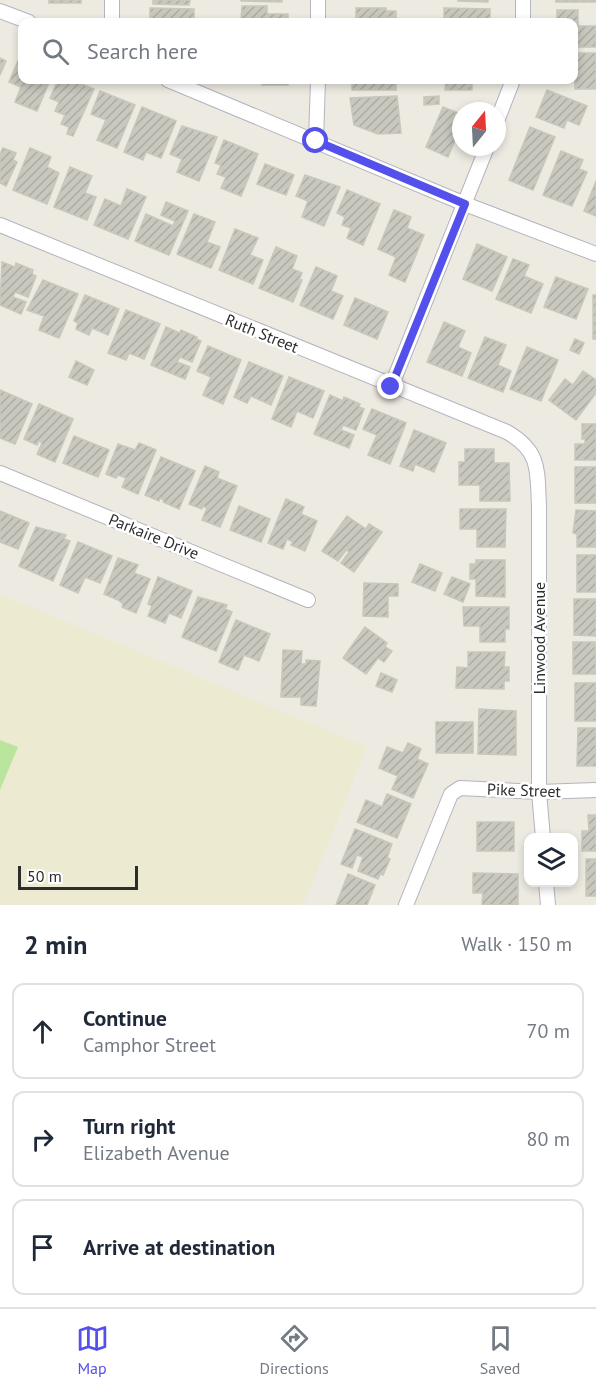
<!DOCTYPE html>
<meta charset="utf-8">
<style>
:root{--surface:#fff;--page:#f6f6f7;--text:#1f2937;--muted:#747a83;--line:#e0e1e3;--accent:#5450eb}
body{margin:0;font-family:"PT Sans",sans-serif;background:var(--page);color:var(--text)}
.controls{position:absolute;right:18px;bottom:18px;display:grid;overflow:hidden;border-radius:12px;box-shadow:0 3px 9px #0003}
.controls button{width:54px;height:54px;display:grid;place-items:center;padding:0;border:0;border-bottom:2px solid var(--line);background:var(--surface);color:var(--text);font:30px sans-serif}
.compass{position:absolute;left:452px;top:102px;width:54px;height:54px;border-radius:50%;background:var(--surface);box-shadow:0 3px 9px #0003;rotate:18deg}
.scale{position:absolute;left:18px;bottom:15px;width:120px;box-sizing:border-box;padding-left:6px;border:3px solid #2d2d2d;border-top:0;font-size:16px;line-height:21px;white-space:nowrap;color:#2d2d2d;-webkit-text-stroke:4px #fff;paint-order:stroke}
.stop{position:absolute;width:18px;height:18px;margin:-14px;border:4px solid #5450eb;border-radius:50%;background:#fff}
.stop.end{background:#5450eb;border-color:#fff;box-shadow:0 2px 6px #0008}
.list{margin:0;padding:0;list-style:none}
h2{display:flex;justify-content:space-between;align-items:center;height:78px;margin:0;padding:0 24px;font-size:26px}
h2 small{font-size:20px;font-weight:400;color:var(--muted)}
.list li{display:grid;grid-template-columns:39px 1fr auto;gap:18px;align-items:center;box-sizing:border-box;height:96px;margin:0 12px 12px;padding:0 12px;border:2px solid var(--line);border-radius:12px}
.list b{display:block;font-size:22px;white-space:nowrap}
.list p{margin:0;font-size:20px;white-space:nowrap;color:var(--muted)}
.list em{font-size:20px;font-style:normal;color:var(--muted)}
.icon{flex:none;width:33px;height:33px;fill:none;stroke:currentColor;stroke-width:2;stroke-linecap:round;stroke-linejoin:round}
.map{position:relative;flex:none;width:596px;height:905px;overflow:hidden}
.search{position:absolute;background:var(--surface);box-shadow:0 3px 9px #0003;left:18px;right:18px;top:18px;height:66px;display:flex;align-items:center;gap:15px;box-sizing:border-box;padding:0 21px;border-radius:12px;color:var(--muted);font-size:22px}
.sheet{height:402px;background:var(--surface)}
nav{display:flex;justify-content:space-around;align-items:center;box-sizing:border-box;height:84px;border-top:2px solid var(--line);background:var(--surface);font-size:16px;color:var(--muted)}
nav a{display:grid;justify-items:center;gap:3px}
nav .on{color:var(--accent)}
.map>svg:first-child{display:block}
.education{fill:#edead2}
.pitch{fill:#b9e59f}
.building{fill:url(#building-hatch);stroke:#c9c7ba;stroke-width:1.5}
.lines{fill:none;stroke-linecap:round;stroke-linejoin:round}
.minor-casing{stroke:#b5b4bf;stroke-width:16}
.minor{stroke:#fff;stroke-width:14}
.route{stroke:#5450eb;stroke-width:8}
.labels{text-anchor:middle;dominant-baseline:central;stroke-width:5;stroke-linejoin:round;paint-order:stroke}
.street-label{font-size:16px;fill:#2d2d2d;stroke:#fff}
</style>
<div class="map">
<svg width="596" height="905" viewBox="0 0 596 905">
<defs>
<pattern id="building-hatch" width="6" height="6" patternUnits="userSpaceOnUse" patternTransform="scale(1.5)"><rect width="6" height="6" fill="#c9c8bf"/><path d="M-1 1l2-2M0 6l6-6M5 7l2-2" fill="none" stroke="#adaca4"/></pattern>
</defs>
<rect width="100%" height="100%" fill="#edeae1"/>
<!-- education -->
<polygon class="education" points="0,594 367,747 303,905 0,905"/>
<!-- pitch -->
<polygon class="pitch" points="0,740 18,747 0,790"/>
<!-- building -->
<g class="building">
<rect x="49" y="0" width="32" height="3"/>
<polygon points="153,0 190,0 189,5 153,4"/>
<polygon points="241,0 282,0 282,2 241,1"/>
<polygon points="458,0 488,0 488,2 458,1"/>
<rect x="556" y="0" width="40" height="2"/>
<polygon points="242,6 267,6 267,14 288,14 288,22 218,22 241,21"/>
<polygon points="150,8 194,9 194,22 150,22"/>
<polygon points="356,8 386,8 386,11 396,11 396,18 386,17 386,22 356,22"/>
<polygon points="444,8 490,9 490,22 444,22"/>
<polygon points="557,10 578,10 578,26 596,26 596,47 574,47 574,22 557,22"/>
<polygon points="574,53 596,53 596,89 575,89"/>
<polygon points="0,58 6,61 0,75"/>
<polygon points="18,61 22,63 22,80 50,80 37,111 15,102 21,87 9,82"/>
<polygon points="58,80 71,80 94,89 73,136 67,134 69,127 61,124 65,115 55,111 59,102 50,98"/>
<rect x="262" y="80" width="26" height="5"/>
<rect x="352" y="80" width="44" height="10"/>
<polygon points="446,80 475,80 475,83 472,83 472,90 445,90"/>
<polygon points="547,90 587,106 579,125 567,120 564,128 536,117"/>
<polygon points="100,91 135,105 117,148 97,140 106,120 91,114"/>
<polygon points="397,96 401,133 378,134 354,125 350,98"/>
<polygon points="439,96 439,104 424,105 424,97"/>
<polygon points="142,107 176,121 161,158 146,152 143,160 124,152"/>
<polygon points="443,107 461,114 461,126 448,157 426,147"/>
<polygon points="182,126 217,137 199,181 177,172 182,159 170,154"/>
<polygon points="530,127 555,137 533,190 509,180"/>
<polygon points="224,140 258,154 241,196 221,188 226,177 217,174 221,165 215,163"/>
<polygon points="3,148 16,153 13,160 17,162 6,186 0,183 0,154"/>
<polygon points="30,148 51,157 47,167 59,173 47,204 13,190"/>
<polygon points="561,151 583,160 579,169 587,172 572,206 543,195"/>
<polygon points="265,164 294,175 286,195 257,184"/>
<polygon points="70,167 92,176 85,193 96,197 87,220 54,207"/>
<polygon points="305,175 340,187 324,226 302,217 308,201 296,196"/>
<polygon points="596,181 596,216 584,211"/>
<polygon points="127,189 146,197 128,239 94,225 105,199 121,206"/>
<polygon points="347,190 380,204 363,245 347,238 351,228 342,225 345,217 337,213"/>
<polygon points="166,202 188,211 169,255 135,241 146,214 173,226 175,221 161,215"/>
<polygon points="394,210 411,217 407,228 424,235 405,282 389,275 396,257 378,249"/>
<polygon points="194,214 215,222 207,242 220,247 211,268 177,254"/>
<polygon points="235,229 258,238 250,255 263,260 253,284 219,270"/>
<polygon points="477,244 507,257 492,291 463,279"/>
<polygon points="276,247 297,256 292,269 302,273 299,280 302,280 293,302 259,288"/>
<polygon points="513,259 529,265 524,276 543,284 531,313 496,299"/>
<polygon points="2,262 15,267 16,263 33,270 32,274 36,276 28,297 15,292 13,297 26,302 21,314 0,305"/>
<polygon points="316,267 337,276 331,291 343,296 333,319 300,305"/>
<polygon points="556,277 588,289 576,319 544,307"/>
<polygon points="43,280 78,294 59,338 39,330 44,316 27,310"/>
<polygon points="85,295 119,309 108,335 92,328 89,335 76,329 78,323 74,321"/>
<rect x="593" y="295" width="3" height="44"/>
<polygon points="355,298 388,312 377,339 344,325"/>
<polygon points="126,310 160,324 144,359 129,353 126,360 108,353"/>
<polygon points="444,322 465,331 458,347 471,353 462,376 427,362"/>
<polygon points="166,327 180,333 181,330 197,337 196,339 201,341 192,362 180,357 177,362 190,367 185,379 151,365"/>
<polygon points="485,337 506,345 498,365 511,371 503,392 468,378"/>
<polygon points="575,339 584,343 579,354 570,350"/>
<polygon points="208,346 241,360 223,404 203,395 211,377 197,371"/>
<polygon points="527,347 558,360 541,401 510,389"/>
<polygon points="76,361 94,370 87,385 69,377"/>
<polygon points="249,362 283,376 271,405 251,396 247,403 234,397"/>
<polygon points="583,371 596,380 596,393 576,420 549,400 565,379 573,385"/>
<polygon points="289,377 324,391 313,418 297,411 291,427 272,419"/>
<polygon points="0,390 32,404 15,444 0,438"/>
<polygon points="330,395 343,401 344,397 360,404 359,407 364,409 356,430 343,425 341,430 354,435 349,448 314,434"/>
<polygon points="39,404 73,419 55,462 37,454 42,443 39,441 37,445 24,439"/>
<polygon points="372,409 406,423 390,464 368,455 377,435 363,429"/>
<polygon points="582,424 596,424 596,460 575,460 575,444 585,444 585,439 582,439"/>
<polygon points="414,430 446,443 434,472 415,464 413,471 400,466"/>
<polygon points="74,436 109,450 98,477 63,463"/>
<polygon points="139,443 156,450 138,494 122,487 126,478 118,475 116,478 106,474 118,444 135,450"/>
<polygon points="465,449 494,449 494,463 509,463 510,501 480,501 480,485 459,485 459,462 465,462"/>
<polygon points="161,457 195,471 179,509 163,502 164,500 160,498 159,501 145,495"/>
<polygon points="205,466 219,472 217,478 237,486 220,527 202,520 207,508 203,506 202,509 189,504"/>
<rect x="575" y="467" width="21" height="36"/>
<polygon points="286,499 304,507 301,514 317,521 305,551 291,545 293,542 287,539 283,549 268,543"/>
<polygon points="239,506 270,519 261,542 230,530"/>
<polygon points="460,509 506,509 505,547 477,547 477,529 460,529"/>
<polygon points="576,510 596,511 596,547 577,547 577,534 573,533"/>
<polygon points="0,511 29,523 18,549 0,542"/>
<polygon points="347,516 366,529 369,524 382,532 354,572 341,563 349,552 346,550 338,561 322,551"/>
<polygon points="36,527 66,535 64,539 70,541 53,581 19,566"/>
<polygon points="78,542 112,556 100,583 85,577 78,593 60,585"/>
<rect x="577" y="555" width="19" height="37"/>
<polygon points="118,558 138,565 134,573 150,579 136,613 122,607 123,604 118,600 104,594"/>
<polygon points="476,560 505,560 505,597 476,596 476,579 470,579 470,564 476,564"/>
<polygon points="420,564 442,573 435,591 412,582"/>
<polygon points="158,577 192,591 181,618 169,613 165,623 148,616 152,606 148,604"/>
<polygon points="452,577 470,584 463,602 444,594"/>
<polygon points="364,583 398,584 398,596 388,596 388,617 363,616"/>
<polygon points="198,597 227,605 225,609 232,612 216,651 182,637"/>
<polygon points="574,599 596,599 596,636 574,635"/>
<polygon points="463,607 509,607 509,629 505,629 505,642 480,642 480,626 464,626"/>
<polygon points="236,620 270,634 259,661 244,655 238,670 219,662"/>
<polygon points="365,627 387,643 385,647 392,651 384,662 378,658 366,674 343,658"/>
<polygon points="573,642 595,642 596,674 573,674"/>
<polygon points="283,650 302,651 301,664 306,664 306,660 320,661 316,706 301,705 301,697 281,697"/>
<polygon points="468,652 505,652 504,667 509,667 509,681 504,681 504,689 456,688 457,667 468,668"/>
<polygon points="381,673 397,680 392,692 376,686"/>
<rect x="575" y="683" width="21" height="38"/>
<polygon points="479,709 516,711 516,755 478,754"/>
<rect x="436" y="722" width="37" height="31"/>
<polygon points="578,728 596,728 596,766 577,766"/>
<polygon points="408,743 421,749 417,759 428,764 413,798 392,789 398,776 379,768 387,747 403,753"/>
<polygon points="387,794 411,804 397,838 357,822 366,800 382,807"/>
<polygon points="588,815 596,815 596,851 582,851 582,831 589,831"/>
<rect x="477" y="822" width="37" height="29"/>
<polygon points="355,829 392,844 387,858 390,859 383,875 380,874 378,879 358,871 363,857 357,855 352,868 341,864"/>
<rect x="586" y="859" width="10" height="37"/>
<polygon points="473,873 518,874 518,905 482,905 483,893 473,893"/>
<polygon points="348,874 375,885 367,905 336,905"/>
</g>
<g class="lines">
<!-- minor casing -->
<g class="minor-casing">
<g id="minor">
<polyline points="318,0 318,22"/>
<polyline points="0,11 29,22"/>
<polyline points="112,22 112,0"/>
<polyline points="523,22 523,0"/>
<polyline points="168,80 465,204 596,254"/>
<polyline points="497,121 513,80"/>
<polyline points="316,141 318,80"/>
<path d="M 0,225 L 507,432 C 541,452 537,470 539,506 L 539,792 L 543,838"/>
<polyline points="391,387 487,147"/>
<polyline points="0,473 308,600"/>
<polyline points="546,882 548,905"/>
<polyline points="406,905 451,794 460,788 539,792 596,790"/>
</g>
</g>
<!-- minor -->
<use href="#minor" class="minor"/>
</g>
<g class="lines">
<!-- route -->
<polyline class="route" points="316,141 465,204 391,387"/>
</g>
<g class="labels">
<!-- street labels -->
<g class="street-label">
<text transform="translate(262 333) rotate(22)">Ruth Street</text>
<text transform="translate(154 536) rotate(22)">Parkaire Drive</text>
<text transform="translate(539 638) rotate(-90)">Linwood Avenue</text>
<text transform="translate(524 790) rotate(2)">Pike Street</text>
</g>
</g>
</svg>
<div class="controls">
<button><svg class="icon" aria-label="layers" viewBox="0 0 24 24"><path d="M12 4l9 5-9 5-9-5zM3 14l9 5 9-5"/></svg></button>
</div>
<svg class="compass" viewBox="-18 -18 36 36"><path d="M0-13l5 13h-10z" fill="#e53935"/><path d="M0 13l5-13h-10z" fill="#747a83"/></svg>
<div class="scale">50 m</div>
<div class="stop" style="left:316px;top:141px"></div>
<div class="stop end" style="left:391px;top:387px"></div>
<div class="search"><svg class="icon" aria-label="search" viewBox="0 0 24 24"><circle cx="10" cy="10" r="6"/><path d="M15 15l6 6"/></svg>Search here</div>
</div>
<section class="sheet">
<h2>2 min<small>Walk · 150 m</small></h2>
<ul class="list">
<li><svg class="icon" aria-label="ahead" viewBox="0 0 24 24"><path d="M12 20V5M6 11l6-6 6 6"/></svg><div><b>Continue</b><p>Camphor Street</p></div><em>70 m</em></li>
<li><svg class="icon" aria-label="right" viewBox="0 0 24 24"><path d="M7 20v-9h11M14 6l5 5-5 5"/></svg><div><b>Turn right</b><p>Elizabeth Avenue</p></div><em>80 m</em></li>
<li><svg class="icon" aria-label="arrive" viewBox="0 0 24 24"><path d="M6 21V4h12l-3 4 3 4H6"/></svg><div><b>Arrive at destination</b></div></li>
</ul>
</section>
<nav>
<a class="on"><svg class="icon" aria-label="map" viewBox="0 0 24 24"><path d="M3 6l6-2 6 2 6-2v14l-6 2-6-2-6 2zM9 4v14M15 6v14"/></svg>Map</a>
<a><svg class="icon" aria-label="directions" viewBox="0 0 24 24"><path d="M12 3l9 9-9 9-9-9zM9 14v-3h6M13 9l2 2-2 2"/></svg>Directions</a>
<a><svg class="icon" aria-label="saved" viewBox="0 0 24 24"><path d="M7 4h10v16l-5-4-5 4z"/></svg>Saved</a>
</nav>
